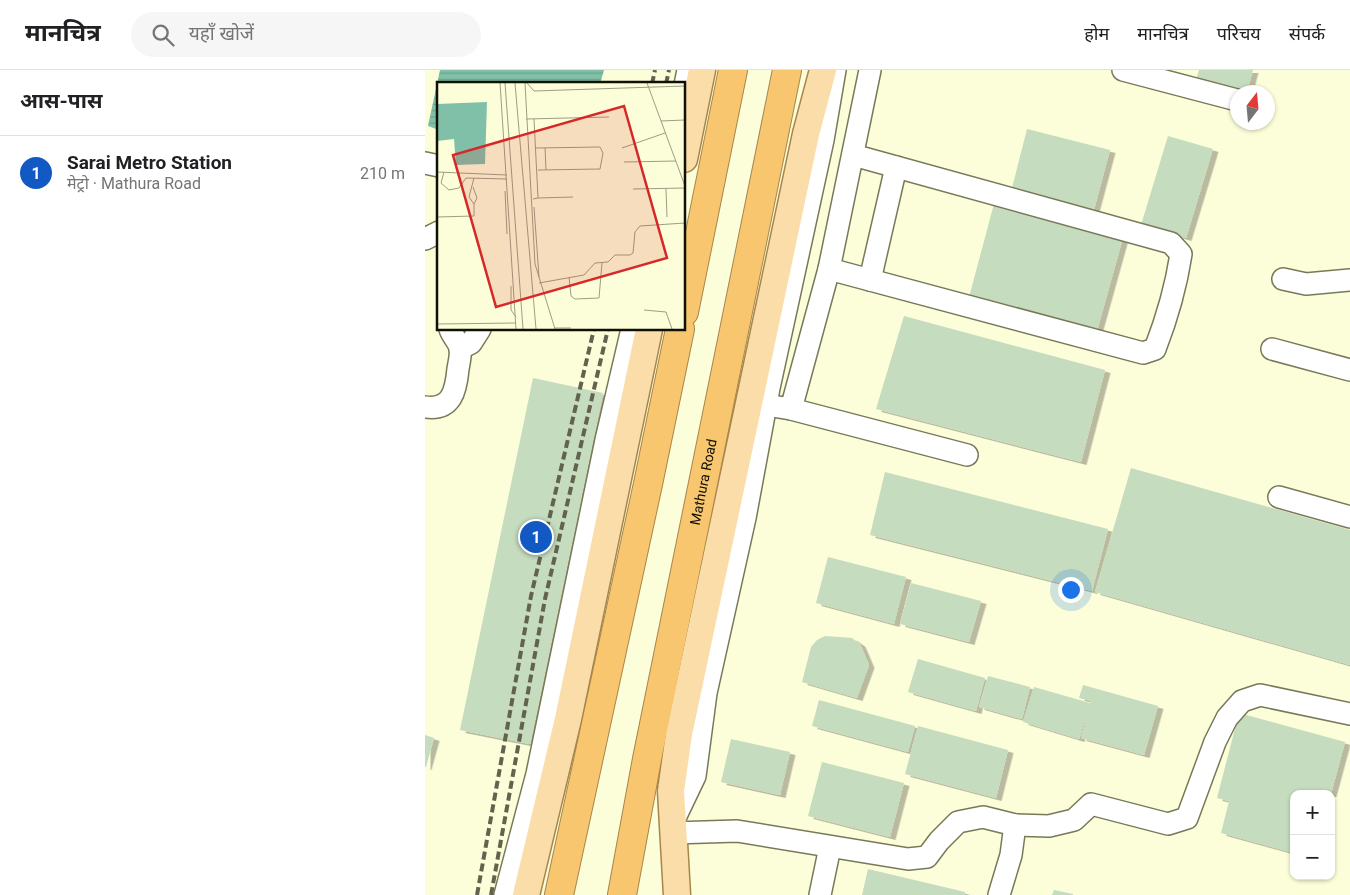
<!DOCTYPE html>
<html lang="hi">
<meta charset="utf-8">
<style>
:root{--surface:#fff;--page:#f6f6f6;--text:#202124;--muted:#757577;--line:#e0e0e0;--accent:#1359c4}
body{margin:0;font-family:Roboto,"Noto Sans Devanagari",sans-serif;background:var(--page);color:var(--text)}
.controls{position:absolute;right:15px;bottom:15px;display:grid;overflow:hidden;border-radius:10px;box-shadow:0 1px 4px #0004}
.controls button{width:45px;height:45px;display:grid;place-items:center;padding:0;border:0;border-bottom:1px solid var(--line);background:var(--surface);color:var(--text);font:25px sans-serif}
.compass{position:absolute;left:805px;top:15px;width:45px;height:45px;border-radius:50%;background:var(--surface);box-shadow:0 1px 4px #0004;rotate:16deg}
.you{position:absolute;left:645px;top:519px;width:18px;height:18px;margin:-12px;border:4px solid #fff;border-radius:50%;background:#1a73e8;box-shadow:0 0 0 8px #1a73e833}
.badge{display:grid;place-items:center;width:32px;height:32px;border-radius:50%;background:var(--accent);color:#fff;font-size:16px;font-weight:700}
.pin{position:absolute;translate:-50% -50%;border:2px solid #fff;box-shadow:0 1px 5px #0006}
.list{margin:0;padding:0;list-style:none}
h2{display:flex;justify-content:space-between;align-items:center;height:65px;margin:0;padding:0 20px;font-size:21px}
h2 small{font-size:16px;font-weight:400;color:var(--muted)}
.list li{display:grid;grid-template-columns:32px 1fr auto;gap:15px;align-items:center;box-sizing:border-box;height:75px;padding:0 20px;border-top:1px solid var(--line)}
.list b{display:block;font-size:19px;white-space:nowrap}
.list p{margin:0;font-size:16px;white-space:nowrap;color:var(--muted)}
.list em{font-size:16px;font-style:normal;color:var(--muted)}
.icon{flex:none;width:28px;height:28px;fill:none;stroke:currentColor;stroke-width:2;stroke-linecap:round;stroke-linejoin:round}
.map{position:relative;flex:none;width:925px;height:825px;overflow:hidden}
header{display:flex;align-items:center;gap:30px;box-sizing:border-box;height:70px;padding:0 25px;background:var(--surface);border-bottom:1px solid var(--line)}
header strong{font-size:24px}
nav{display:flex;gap:28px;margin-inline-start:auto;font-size:18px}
.search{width:350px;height:45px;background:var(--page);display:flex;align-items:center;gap:12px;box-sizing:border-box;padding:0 18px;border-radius:28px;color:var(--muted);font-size:19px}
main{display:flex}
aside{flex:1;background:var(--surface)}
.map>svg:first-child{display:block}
.water{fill:url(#water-rules)}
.building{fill:#c5dcbf;filter:url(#shadow)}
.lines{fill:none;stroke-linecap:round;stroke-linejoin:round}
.minor-casing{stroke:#787959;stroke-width:24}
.major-casing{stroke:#a7864b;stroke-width:29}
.highway-casing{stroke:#a7864b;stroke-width:30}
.minor{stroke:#fff;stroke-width:21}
.major{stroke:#fbdda9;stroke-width:26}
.highway{stroke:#f9c670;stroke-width:28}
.rail{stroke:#62624f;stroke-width:4;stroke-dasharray:8 4;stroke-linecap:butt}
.labels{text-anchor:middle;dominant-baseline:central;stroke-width:4.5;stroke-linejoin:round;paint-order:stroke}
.street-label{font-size:14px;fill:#101005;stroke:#fcfdd9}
.inset-road{fill:none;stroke:#9e9e84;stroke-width:1}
.view{fill:#d62828;fill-opacity:0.15;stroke:#d62828;stroke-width:2.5}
.inset-edge{fill:none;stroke:#101005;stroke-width:2.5}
</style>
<header>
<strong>मानचित्र</strong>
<div class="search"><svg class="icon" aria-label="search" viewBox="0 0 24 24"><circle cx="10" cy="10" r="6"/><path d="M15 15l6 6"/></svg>यहाँ खोजें</div>
<nav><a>होम</a><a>मानचित्र</a><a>परिचय</a><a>संपर्क</a></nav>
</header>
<main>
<aside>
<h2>आस-पास<small></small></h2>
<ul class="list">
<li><span class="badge">1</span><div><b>Sarai Metro Station</b><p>मेट्रो · Mathura Road</p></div><em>210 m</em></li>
</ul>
</aside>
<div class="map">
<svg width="925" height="825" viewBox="0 0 925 825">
<defs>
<pattern id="water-rules" width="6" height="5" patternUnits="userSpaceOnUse" patternTransform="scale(1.25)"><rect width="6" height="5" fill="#80c0a8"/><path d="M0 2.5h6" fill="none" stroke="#6ea48f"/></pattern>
<filter id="shadow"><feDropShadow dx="5.5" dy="3" stdDeviation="0" flood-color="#0004"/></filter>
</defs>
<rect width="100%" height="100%" fill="#fcfdd9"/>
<!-- water -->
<polygon class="water" points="15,0 179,0 175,14 14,14 14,60 3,56"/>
<!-- building -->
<g class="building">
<polygon points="774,0 828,0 822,22 812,22 770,13"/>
<polygon points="602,59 685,80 667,147 585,126"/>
<polygon points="743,66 788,79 761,168 716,155"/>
<polygon points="570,130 699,164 670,268 543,231"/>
<polygon points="479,246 680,300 656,392 451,339"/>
<polygon points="108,308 178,323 105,674 35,660"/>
<polygon points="706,398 925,460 925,595 670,522"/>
<polygon points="460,402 683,459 667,521 445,465"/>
<polygon points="403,487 481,507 469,554 391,533"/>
<polygon points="486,513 556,531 544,572 475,554"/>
<polygon points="400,566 427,568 435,574 444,595 432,628 377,612 386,577 392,570"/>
<polygon points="493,589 560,608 551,641 483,622"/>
<polygon points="563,606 605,617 597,649 554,637"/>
<polygon points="658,615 733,636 719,685 656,668 666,631 654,628"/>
<polygon points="609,617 665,633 654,669 598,652"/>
<polygon points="394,630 490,656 483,682 387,656"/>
<polygon points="814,643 920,672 906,724 869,724 869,783 796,763 804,731 792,728"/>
<polygon points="493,656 583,680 571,728 480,704"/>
<polygon points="0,665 9,668 1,697 0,697"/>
<polygon points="306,669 365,682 355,725 296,712"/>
<polygon points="397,692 479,713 465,767 383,746"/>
<polygon points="443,799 540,822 540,825 437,825"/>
<polygon points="629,820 648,824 648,825 627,825"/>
</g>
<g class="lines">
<!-- minor casing -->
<g class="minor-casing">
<g id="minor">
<polyline points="698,0 812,30"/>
<polyline points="259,20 263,0"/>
<polyline points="0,93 14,96"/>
<polyline points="0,169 14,162"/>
<path d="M 404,199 L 718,283 L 730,279 C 742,248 751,217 756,184 L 746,173 L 428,85"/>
<polyline points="858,209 881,214 925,210"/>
<polyline points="445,210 471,97"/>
<polyline points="36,278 46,273 55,259"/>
<polyline points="847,279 925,300"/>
<polyline points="341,335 366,339 404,199 445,0"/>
<path d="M 0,337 C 27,341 31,320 33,299 C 34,293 36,285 35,280 C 35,273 27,266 25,259"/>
<polyline points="366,339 542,385"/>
<polyline points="854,427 925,447"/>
<polyline points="248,752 270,706 281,623 320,448 344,318 398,70 410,0"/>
<polyline points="248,763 312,761 483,789 502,787 514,771 533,752 558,747 590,755 624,756 649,750 666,734 743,754 762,748 790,672 802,648 817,631 835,625 925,644"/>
<polyline points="80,825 112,704 181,370 207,259"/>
<polyline points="395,825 405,777"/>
<polyline points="574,825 586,785 590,755"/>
</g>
</g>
<!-- major casing -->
<g class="major-casing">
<g id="major">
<polyline points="259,89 277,0"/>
<polyline points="101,825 143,649 224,259"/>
<polyline points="252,825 246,721 254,664 381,64 398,0"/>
</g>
</g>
<!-- highway casing -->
<g class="highway-casing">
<g id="highway">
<polyline points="259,242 308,0"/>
<polyline points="134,825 223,414 255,259"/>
<path id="s1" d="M 197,825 L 222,689 L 362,0"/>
</g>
</g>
<!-- minor -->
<use href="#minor" class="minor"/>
<!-- major -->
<use href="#major" class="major"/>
<!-- highway -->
<use href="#highway" class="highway"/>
<!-- rail -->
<g class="rail">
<polyline points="227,14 230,0"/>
<polyline points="241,14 244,0"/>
<polyline points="52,825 106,526 169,259"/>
<polyline points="66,825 120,529 183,259"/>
</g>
</g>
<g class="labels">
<!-- street labels -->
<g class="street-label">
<text stroke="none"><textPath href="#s1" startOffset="421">Mathura Road</textPath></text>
</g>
</g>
<!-- overview -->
<g transform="translate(12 12)">
<rect width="248" height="248" fill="#fcfdd9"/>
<path d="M 50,20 L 48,82 L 19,83 L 17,57 L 0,59 L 0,22 Z" fill="#80c0a8"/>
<path class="inset-road" d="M 63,1 L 79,247M 68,1 L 86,247M 78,1 L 99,247M 88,1 L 98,182 L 118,247M 90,1 L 97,9 L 248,4M 210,1 L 248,104M 89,37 L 172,35M 224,39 L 248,38M 99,66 L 163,65 L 166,71 L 163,87 L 101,88M 108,66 L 109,88M 185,66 L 228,51M 187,80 L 239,79M 0,90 L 70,93M 7,90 L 4,101 L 12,108 L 22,106 L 29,96 L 70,97M 36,105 L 40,116 L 37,122M 196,107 L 248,106M 229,107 L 230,135M 68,109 L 70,152M 101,116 L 136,115M 96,117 L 101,116 L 97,37M 97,125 L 102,195M 0,135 L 37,134 L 37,122 L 32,115 L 37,96M 132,195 L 134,214 L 138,217 L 162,216 L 165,181M 102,201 L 147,193 L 158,181 L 171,180 L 178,173 L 193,173 L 196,171 L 198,150 L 203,144 L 248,141M 74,204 L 74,228 L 79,235M 207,228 L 229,230 L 235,247M 0,242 L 79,241M 118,246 L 134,246"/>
<path class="view" d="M 187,24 L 230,176 L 59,225 L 16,73 Z"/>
<rect width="248" height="248" class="inset-edge"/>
</g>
</svg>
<div class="controls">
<button>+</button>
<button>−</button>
</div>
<svg class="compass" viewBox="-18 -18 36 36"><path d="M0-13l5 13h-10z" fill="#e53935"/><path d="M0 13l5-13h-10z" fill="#757577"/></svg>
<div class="you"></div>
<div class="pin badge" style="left:111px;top:467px">1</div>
</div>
</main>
